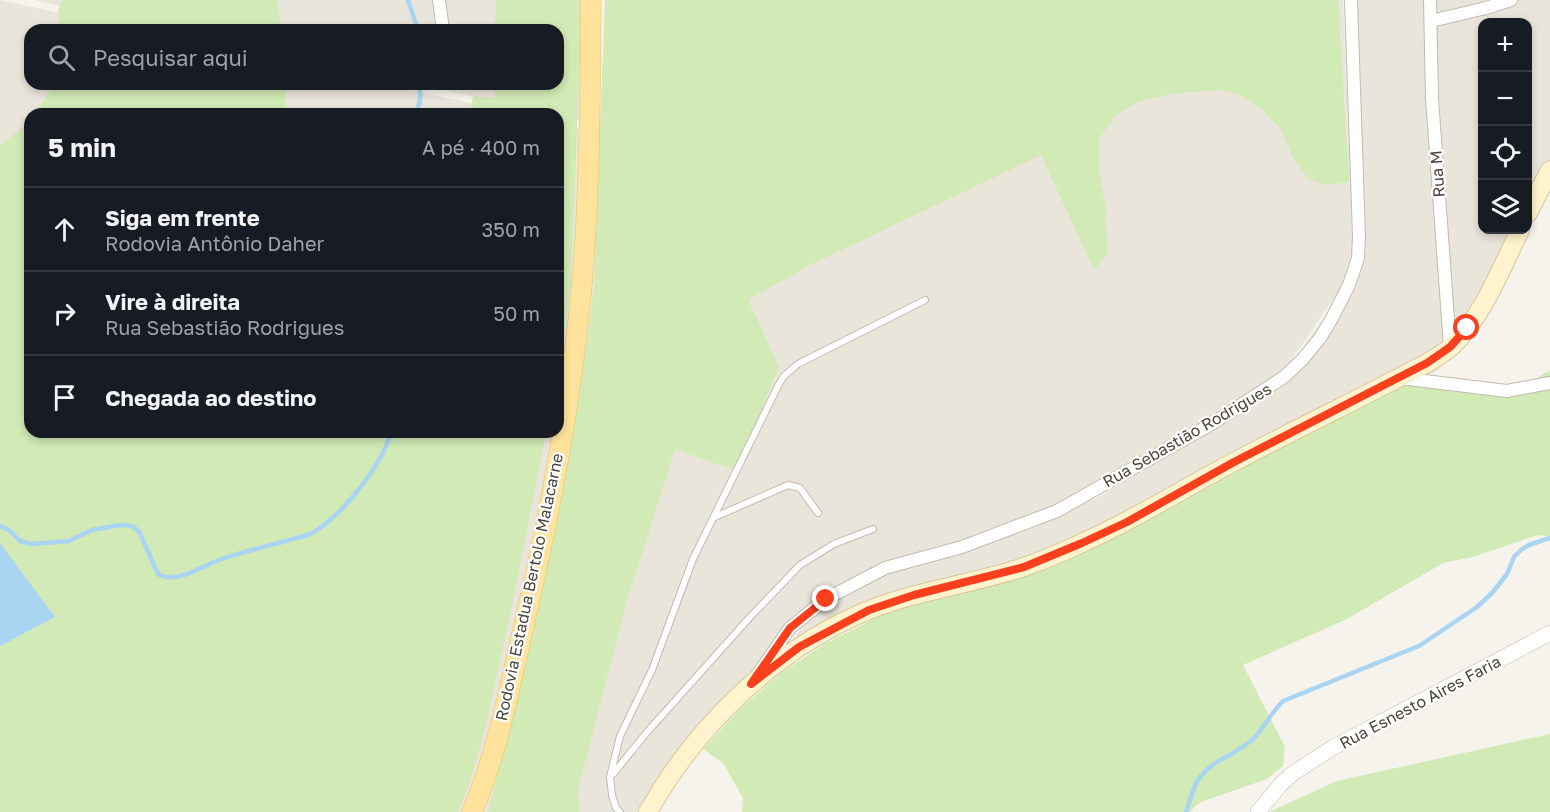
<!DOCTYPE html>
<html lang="pt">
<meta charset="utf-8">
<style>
:root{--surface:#171b24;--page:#242831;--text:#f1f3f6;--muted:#9ea1a6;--line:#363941}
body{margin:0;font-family:"Golos Text",sans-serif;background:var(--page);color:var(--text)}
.controls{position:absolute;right:18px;top:18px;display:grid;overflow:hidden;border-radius:12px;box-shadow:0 3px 9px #0003}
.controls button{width:54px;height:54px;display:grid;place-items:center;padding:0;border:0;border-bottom:2px solid var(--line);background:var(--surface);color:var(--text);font:30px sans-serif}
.stop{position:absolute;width:18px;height:18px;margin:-14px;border:4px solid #fc3f1d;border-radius:50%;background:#fff}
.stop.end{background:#fc3f1d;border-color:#fff;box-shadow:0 2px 6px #0008}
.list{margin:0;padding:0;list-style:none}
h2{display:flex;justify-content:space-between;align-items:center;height:78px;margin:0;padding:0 24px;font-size:26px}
h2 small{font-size:20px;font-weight:400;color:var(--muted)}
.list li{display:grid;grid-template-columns:39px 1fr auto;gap:18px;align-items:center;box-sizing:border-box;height:84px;padding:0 24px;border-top:2px solid var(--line)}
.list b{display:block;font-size:22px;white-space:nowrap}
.list p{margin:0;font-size:20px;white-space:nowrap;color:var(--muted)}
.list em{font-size:20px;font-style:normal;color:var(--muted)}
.icon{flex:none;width:33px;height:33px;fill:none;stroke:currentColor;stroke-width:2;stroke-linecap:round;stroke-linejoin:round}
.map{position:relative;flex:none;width:1550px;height:812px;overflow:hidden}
.search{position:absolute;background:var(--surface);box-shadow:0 3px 9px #0003;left:24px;top:24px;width:540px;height:66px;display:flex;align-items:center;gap:15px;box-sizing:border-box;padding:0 21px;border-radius:18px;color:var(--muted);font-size:22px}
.panel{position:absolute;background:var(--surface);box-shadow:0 3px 9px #0003;left:24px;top:108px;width:540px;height:330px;border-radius:18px}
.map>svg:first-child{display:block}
.residential{fill:#eae5da}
.green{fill:#d2eab5}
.water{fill:#a9d4f2}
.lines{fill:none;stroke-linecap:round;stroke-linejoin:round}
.stream{stroke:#a9d4f2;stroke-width:4.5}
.service-casing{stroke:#c2bbae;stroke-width:8}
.minor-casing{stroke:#c2bbae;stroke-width:14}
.tertiary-casing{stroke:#c2bbae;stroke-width:16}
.secondary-casing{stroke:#d6c79b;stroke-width:20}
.primary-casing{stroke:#e6c16a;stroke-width:21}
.service{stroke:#fff;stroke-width:6}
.minor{stroke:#fff;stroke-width:12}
.tertiary{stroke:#fff;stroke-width:15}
.secondary{stroke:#fff3cd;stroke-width:18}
.primary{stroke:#ffe39c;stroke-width:20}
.route{stroke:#fc3f1d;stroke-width:8}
.labels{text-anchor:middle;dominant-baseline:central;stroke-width:4.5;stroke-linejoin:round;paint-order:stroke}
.street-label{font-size:16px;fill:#4b4439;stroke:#fff}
</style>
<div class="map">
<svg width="1550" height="812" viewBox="0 0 1550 812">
<rect width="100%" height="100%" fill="#f6f3ec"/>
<!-- residential -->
<g class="residential">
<polygon points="0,0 138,30 30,30 30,84 384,84 520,114 30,114 30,432 558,432 558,122 579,127 600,121 611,0 1343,0 1354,269 1279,378 1097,494 828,588 770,666 691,751 655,812 0,812"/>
<polygon points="34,0 598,0 584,121 416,84 558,84 558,30 171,30"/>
<polygon points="1350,0 1550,0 1550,159 1528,211 1528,22 1482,22 1482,230 1520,230 1498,279 1440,369 999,592 831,621 773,666 828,593 1096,499 1280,382 1357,270"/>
</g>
<!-- green -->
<g class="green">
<polygon points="63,0 277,0 281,30 60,30 58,10"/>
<polygon points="496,0 582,0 571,286 558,369 558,114 470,114 473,96 495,98 495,84 558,84 558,30 495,30"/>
<polygon points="605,0 1338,0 1349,182 1326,185 1309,179 1295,161 1280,128 1264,111 1242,96 1223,90 1175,93 1140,101 1116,115 1099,139 1099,170 1106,211 1107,254 1094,270 1041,155 810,265 748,300 779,367 738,466 732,469 677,450 674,452 627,601 578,789 579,812 488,812 549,559 587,341 594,288"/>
<polygon points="54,84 285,84 285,114 36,114"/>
<path d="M 30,122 L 30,432 L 546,432 C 531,510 516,588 499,666 C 488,716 478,765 458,812 L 0,812 L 0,646 L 55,617 L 0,543 L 0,145 Z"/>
<polygon points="1550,370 1550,537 1538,535 1473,557 1443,563 1347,619 1243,665 1285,747 1283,766 1267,779 1204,801 1195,806 1190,812 742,812 743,798 723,763 703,749 740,709 781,673 826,643 874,619 899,608 1000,582 1400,385 1524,386"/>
<polygon points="1550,734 1550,812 1269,812 1337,781"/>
</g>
<!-- water -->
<polygon class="water" points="0,543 55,617 0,646"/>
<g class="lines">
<!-- stream -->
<g class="stream">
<polyline points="408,0 418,30"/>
<path d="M 415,114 C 420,104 423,94 417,84"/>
<path d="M 0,526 L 9,530 L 20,541 L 31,544 L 69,541 L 92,530 L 121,525 L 131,526 L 139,531 L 158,574 C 175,585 202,566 219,560 C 241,552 264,547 286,541 C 294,538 305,537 312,533 C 341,517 383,464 391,432"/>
<path d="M 1186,812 C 1190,801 1193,786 1200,777 C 1214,759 1238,754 1254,738 C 1264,727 1272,712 1283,701 L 1419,646 L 1477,607 L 1493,592 L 1507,574 L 1514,557 L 1521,550 L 1529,545 L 1550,538"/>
</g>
<!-- service casing -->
<g class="service-casing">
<g id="service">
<polyline points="715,517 788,485 800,488 818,513"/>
<polyline points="613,774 648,731 751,616 800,565 834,544 873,529"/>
<polyline points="620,812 616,808 612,795 610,777 620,736 652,670 693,559 779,384 784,376 798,364 925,300"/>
</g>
</g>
<!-- minor casing -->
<g class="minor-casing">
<g id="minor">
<polyline points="439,0 443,30"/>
<polyline points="1430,0 1432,98 1450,347"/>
<polyline points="1431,21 1486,8 1511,0"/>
<polyline points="1400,378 1507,391 1550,383"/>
<polyline points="760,671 790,628 826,599 885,568 962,547 1057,511 1213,423 1284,377 1302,360 1320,338 1331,320 1349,285 1358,258 1359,237 1351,0"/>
</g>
</g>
<!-- tertiary casing -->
<g class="tertiary-casing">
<polyline id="tertiary" points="1258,812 1281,784 1292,774 1332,748 1550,633"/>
</g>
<!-- secondary casing -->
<g class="secondary-casing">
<g id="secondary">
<polyline points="1528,213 1550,170"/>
<path d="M 648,812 C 696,726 776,648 869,610 C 919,590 973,584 1024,567 C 1044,560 1065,551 1084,542 C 1136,519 1184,488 1234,462 C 1298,428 1363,397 1427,363 C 1435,358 1444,353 1451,347 C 1483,316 1501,269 1520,230"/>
</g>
</g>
<!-- primary casing -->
<g class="primary-casing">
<path id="primary" d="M 472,812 C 497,754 509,690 523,629 C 549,519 570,407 581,294 C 590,197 590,98 591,0"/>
</g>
<!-- service -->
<use href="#service" class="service"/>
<!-- minor -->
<use href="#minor" class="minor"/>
<!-- tertiary -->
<use href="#tertiary" class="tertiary"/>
<!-- secondary -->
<use href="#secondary" class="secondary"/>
<!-- primary -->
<use href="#primary" class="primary"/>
</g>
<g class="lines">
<!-- route -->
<polyline class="route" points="826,599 790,628 751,684 799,647 869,610 914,595 1024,567 1082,543 1127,522 1234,462 1427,363 1450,347 1467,328"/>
</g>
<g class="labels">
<!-- street labels -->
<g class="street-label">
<text transform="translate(1437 174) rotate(-94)">Rua M</text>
<text transform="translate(1187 435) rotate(-30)">Rua Sebastião Rodrigues</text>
<text transform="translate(529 587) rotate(-78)">Rodovia Estadua Bertolo Malacarne</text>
<text transform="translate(1420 702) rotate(-28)">Rua Esnesto Aires Faria</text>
</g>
</g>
</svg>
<div class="controls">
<button>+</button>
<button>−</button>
<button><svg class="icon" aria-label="locate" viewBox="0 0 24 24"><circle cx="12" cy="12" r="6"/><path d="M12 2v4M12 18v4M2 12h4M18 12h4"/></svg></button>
<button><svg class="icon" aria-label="layers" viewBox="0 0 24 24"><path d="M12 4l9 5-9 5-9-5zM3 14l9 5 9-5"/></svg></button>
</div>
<div class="stop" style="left:1467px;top:328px"></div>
<div class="stop end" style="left:826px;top:599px"></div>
<div class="search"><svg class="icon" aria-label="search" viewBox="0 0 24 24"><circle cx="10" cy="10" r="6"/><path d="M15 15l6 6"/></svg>Pesquisar aqui</div>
<section class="panel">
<h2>5 min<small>A pé · 400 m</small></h2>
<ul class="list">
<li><svg class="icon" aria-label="ahead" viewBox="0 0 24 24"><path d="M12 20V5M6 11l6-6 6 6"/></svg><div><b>Siga em frente</b><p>Rodovia Antônio Daher</p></div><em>350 m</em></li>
<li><svg class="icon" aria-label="right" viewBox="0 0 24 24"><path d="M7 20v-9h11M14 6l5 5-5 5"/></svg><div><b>Vire à direita</b><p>Rua Sebastião Rodrigues</p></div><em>50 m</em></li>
<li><svg class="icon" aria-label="arrive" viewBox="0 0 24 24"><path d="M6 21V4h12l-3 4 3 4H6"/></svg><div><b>Chegada ao destino</b></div></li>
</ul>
</section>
</div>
